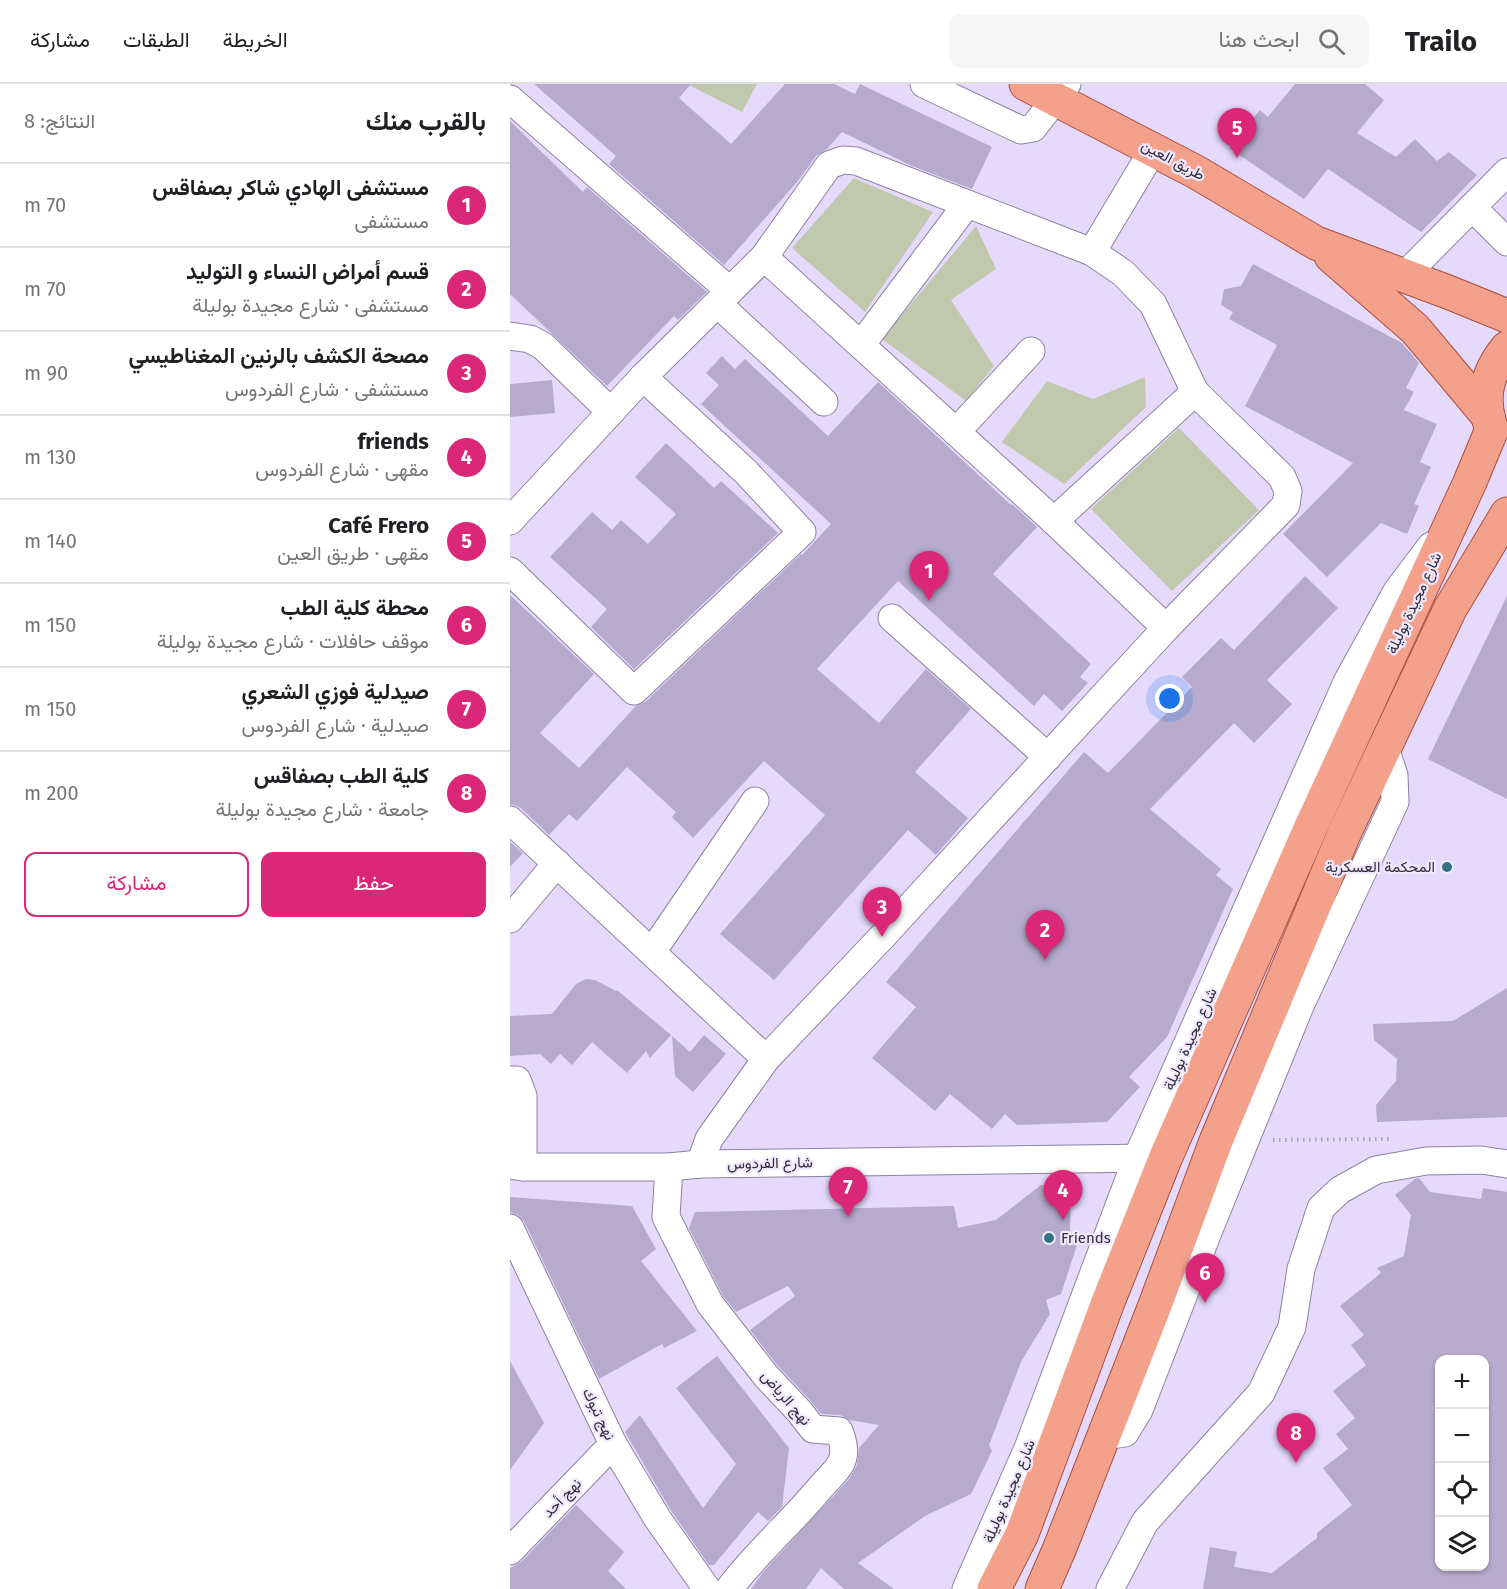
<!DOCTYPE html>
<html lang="ar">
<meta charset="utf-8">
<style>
:root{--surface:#fff;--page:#f6f6f6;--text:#202124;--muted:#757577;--line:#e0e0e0;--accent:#db2777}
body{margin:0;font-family:"Fira Sans",Vazirmatn,sans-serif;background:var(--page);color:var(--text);direction:rtl}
.controls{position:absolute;right:18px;bottom:18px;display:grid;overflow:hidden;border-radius:12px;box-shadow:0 2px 4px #0004}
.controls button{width:54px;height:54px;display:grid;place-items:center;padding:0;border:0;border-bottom:2px solid var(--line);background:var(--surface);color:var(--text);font:30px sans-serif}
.you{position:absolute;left:660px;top:615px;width:21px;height:21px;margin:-15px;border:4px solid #fff;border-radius:50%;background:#1a73e8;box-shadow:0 0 0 9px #1a73e833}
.badge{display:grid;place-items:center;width:39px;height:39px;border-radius:50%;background:var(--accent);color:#fff;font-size:20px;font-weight:700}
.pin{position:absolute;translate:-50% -50px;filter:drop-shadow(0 2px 3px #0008)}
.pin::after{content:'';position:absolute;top:32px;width:21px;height:18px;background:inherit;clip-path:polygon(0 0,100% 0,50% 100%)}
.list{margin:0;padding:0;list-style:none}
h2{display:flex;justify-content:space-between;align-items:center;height:78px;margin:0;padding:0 24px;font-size:26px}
h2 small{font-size:20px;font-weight:400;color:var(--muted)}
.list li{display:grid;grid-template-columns:39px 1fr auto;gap:18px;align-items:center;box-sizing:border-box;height:84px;padding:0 24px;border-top:2px solid var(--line)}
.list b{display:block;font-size:22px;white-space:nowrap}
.list p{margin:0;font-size:20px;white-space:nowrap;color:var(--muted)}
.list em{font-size:20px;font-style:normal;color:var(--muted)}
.actions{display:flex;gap:12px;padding:18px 24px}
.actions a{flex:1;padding:14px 0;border:2px solid var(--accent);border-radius:12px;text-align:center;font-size:21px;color:var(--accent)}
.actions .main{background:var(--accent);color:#fff}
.icon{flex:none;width:33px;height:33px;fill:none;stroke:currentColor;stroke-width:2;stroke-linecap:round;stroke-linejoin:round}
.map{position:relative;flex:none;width:997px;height:1505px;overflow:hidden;direction:ltr}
header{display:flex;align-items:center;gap:36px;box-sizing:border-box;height:84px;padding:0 30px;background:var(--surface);border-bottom:2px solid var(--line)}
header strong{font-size:28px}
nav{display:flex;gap:33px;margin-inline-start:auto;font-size:21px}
.search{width:420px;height:54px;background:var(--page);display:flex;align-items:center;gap:15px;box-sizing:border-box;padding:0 21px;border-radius:12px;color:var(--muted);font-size:22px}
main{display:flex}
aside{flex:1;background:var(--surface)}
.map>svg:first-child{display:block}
.green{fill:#c0c8ad}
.building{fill:#b6abcc;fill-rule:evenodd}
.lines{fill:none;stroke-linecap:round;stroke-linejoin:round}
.minor-casing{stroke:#8c82a1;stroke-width:29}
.major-casing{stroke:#ab4f3e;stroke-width:35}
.path{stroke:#a8a0ba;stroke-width:4;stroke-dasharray:1.5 4.5;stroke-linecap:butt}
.minor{stroke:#fff;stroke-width:27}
.major{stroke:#f4a18c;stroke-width:33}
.poi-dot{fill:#347288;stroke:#f0e9fe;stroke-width:2}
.labels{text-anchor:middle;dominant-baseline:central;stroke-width:4.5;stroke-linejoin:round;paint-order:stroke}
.street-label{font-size:15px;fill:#312d3a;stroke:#f0e9fe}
.poi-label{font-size:15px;fill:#312d3a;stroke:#f0e9fe;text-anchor:end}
</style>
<header>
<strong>Trailo</strong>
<div class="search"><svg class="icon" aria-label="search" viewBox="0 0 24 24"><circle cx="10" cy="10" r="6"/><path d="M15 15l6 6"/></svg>ابحث هنا</div>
<nav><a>الخريطة</a><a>الطبقات</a><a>مشاركة</a></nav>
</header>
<main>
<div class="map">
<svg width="997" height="1505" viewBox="0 0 997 1505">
<rect width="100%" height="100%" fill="#e5dafc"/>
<!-- green -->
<g class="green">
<polygon points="177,0 247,0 232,28"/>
<polygon points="344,94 423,128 355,228 282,164"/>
<polygon points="466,142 486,185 441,216 484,282 456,317 372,255"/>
<polygon points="635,293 636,323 554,400 492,358 537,297 583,315"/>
<polygon points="669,344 749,426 662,507 581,425"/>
</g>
<!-- building -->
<g class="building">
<polygon points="24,0 181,0 169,14 221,60 275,0 324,0 345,10 350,0 482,63 462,105 402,82 332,48 317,65 306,72 288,97 214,181 99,80 106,72"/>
<polygon points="785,0 855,0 874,16 847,49 886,73 905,55 927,77 939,68 967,91 911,148 818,85 794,115 719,64 750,26 758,33"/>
<polygon points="0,37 73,108 77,103 197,208 168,236 164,232 97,302 0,210"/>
<polygon points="743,180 892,259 909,279 896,304 904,308 894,326 927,340 910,378 921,383 904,420 909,422 897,450 871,439 817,493 773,450 843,379 735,322 767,261 719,235 723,228 711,221 714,205 731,202"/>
<polygon points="212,272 225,285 235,275 318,352 368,298 501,421 502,420 527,443 483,490 581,580 570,593 578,599 552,627 534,610 524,622 388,497 307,585 369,639 416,585 461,625 405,688 458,734 426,771 398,746 264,896 210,850 315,731 254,677 183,754 162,733 166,728 117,683 67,737 59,730 39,751 11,724 4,721 0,721 0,511 84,590 30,649 69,684 126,622 135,618 291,470 292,471 321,440 191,320 209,301 196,289"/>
<polygon points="42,296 45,329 0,333 0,300"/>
<polygon points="156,359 204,404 211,397 268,449 124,585 81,543 97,525 40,473 82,428 102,446 111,436 138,460 166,430 125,393"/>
<polygon points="795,492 828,524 757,596 782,620 744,659 724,639 640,725 711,785 706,791 723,805 657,953 619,993 630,1003 597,1038 507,1041 495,1030 482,1045 440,1010 425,1027 362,974 406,923 376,898 574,668 598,689 682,603 672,593 711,554 724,566"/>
<polygon points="997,512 997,715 918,675"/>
<polygon points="0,758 13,769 0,783"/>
<polygon points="76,895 85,896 106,907 107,906 161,951 140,974 136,967 117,989 82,958 62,981 50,970 41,980 30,970 0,972 0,932 42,930 66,900"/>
<polygon points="997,904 997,1033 867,1038 866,1021 886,997 887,975 864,956 863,940 943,937"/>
<polygon points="194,951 216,970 183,1008 165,992 162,952 180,968"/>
<path d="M 909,1094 L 920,1108 L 971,1115 L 973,1104 L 997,1108 L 997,1505 L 693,1505 L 700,1463 L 727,1468 L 724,1483 L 762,1489 L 807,1454 L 807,1449 L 842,1421 L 813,1384 L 838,1365 L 826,1350 L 845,1334 L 823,1307 L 856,1281 L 841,1261 L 854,1251 L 830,1222 L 871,1189 L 867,1184 L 894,1172 L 901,1131 L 885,1111 L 905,1095 ZM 930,1275 L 975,1275 L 975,1482 L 930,1482 Z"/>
<polygon points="531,1101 561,1101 560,1149 568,1158 551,1210 536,1216 540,1230 511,1278 479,1361 482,1367 461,1410 415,1432 348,1479 384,1505 334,1505 311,1484 296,1505 241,1505 254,1487 339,1395 347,1381 349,1364 369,1341 340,1336 330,1331 311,1330 300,1316 268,1282 240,1246 285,1212 278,1202 226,1228 213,1212 179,1144 185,1128 444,1122 448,1144 486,1136"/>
<polygon points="0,1113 122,1122 146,1165 131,1177 187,1247 154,1264 152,1260 89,1295 14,1137 8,1131 0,1128"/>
<polygon points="207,1272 279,1364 272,1423 258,1437 248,1428 204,1481 199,1481 160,1425 115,1348 130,1331 193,1424 226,1380 166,1304"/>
<polygon points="0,1277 34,1339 0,1386"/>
<polygon points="66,1421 114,1468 98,1487 116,1505 0,1505 0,1484 11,1478"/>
</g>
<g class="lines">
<!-- minor casing -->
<g class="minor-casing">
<g id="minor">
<polyline points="414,0 511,46 523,44 557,0"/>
<polyline points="0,15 220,207"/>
<polyline points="962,123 997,158"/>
<polyline points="582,168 613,189 643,220 685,308"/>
<polyline points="254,173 319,81 333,76 346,77 582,168 643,66"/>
<polyline points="894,192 997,88"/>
<polyline points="208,220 314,318"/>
<polyline points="0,252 20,255 33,262 101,328"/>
<polyline points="351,261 457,120"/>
<polyline points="446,348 521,267"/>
<polyline points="0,437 133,293 254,173 544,437 685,308 772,393 778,407 776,421 656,544 372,853 256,975 0,736"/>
<polyline points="544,437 656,544"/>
<polyline points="0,487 124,607 292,448 236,388 133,293"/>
<polyline points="382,534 538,673"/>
<polyline points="0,835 47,779"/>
<polyline points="142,868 245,717"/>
<polyline points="0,996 7,996 13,1012 13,1083"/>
<polyline points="190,1080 199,1055 256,975"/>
<polyline points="0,1081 13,1083 159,1083 190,1080 643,1074"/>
<path d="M 159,1083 L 156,1133 L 200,1220 L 256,1292 L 289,1327 L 303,1345 L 329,1347 C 333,1356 336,1369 331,1379 C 327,1387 316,1397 310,1404 C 281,1439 246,1469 219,1505"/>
<polyline points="0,1144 103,1360 147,1434 197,1505"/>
<polyline points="593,1352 615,1349 629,1326 698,1148 790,922 885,718 884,691 875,664"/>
<polyline points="0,1467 103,1360"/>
<polyline points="456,1505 518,1364 627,1074 837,598 887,507 921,462"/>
<polyline points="600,1505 635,1438 751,1309 782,1243 791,1185 811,1124 830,1106 866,1086 916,1077 971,1076 997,1080"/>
</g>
</g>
<!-- major casing -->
<g class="major-casing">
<g id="major">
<polyline points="516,0 686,88 806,159 938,208 997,232"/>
<polyline points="821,172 905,245 978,332"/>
<path d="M 980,340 C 971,311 978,287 997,264"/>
<polyline points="484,1505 512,1450 598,1218 655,1075 800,745 960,398 982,345"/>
<polyline points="532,1505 549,1466 644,1224 706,1057 834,750 940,525 997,430"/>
</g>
</g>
<!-- path -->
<polyline class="path" points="763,1056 879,1055"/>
<!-- minor -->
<use href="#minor" class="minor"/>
<!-- major -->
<use href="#major" class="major"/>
</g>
<!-- markers -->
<g class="poi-dot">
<circle cx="937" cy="783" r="6"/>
<circle cx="539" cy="1154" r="6"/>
</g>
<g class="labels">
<!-- street labels -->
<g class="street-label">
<text transform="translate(663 76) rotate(28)">طريق العين</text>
<text transform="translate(904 519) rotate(-65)">شارع مجيدة بوليلة</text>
<text transform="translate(680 955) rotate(-66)">شارع مجيدة بوليلة</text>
<text transform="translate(260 1079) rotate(-1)">شارع الفردوس</text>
<text transform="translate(276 1314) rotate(49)">نهج الرياض</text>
<text transform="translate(89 1330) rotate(64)">نهج تبوك</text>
<text transform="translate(499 1407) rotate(-67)">شارع مجيدة بوليلة</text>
<text transform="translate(52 1414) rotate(-46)">نهج أحد</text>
</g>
<!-- poi labels -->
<g class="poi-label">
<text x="925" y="783">المحكمة العسكرية</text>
<text x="551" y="1154" text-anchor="start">Friends</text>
</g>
</g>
</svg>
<div class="controls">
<button>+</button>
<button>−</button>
<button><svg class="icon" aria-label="locate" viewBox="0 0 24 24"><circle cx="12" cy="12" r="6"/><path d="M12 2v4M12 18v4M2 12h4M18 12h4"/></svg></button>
<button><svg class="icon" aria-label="layers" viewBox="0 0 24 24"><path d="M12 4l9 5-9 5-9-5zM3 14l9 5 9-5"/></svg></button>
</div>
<div class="you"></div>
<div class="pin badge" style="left:419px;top:517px">1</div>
<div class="pin badge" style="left:535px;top:876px">2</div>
<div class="pin badge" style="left:372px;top:853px">3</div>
<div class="pin badge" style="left:553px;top:1136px">4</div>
<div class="pin badge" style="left:727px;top:74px">5</div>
<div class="pin badge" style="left:695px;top:1219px">6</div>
<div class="pin badge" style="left:338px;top:1133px">7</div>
<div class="pin badge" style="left:786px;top:1379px">8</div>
</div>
<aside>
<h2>بالقرب منك<small>النتائج: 8</small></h2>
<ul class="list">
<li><span class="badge">1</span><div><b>مستشفى الهادي شاكر بصفاقس</b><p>مستشفى</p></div><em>70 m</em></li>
<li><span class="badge">2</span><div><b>قسم أمراض النساء و التوليد</b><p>مستشفى · شارع مجيدة بوليلة</p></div><em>70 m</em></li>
<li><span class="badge">3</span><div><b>مصحة الكشف بالرنين المغناطيسي</b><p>مستشفى · شارع الفردوس</p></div><em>90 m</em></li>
<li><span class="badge">4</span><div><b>friends</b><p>مقهى · شارع الفردوس</p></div><em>130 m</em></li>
<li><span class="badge">5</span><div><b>Café Frero</b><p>مقهى · طريق العين</p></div><em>140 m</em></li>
<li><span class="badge">6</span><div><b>محطة كلية الطب</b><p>موقف حافلات · شارع مجيدة بوليلة</p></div><em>150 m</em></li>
<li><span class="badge">7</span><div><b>صيدلية فوزي الشعري</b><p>صيدلية · شارع الفردوس</p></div><em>150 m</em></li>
<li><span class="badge">8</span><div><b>كلية الطب بصفاقس</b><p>جامعة · شارع مجيدة بوليلة</p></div><em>200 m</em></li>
</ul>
<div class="actions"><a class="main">حفظ</a><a>مشاركة</a></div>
</aside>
</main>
